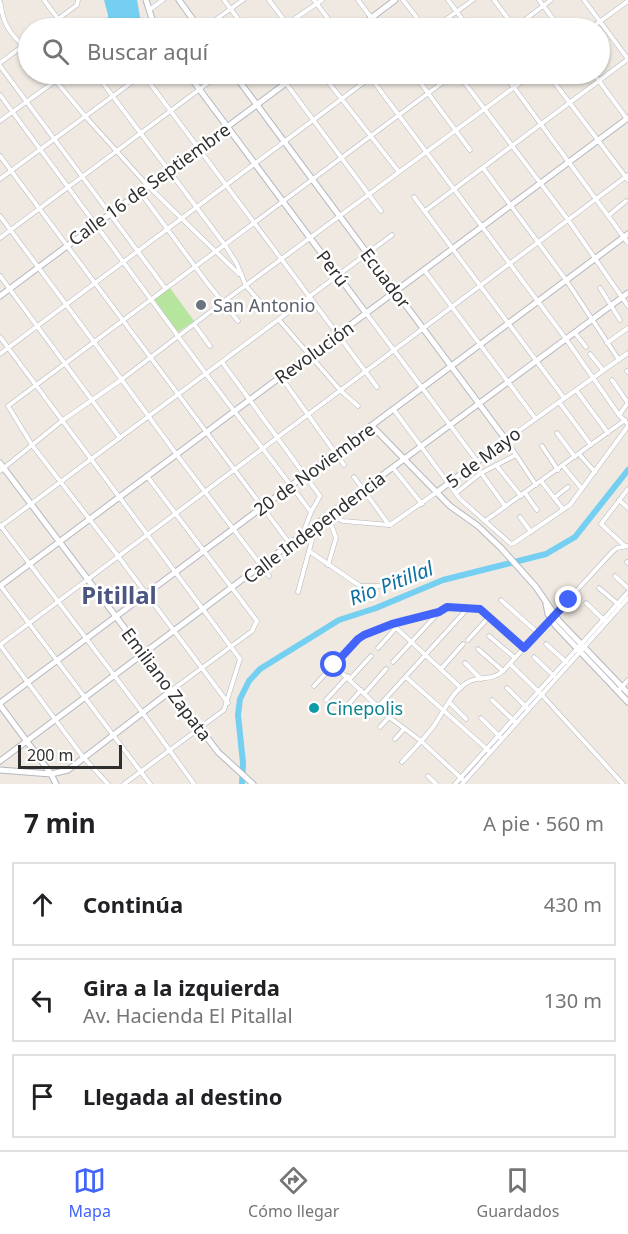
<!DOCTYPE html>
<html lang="es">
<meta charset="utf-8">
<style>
:root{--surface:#fff;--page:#f6f6f6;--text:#202124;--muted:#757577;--line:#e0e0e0;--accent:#4264fb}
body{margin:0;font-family:"Noto Sans",sans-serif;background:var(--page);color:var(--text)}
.scale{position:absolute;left:18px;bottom:15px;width:104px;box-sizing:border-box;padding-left:6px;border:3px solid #2e2e2e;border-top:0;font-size:16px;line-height:21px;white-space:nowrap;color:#2e2e2e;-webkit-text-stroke:4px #fff;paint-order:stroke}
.stop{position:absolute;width:18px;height:18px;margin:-14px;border:4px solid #4264fb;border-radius:50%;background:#fff}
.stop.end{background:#4264fb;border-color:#fff;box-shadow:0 2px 6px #0008}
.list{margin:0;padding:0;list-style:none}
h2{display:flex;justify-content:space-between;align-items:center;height:78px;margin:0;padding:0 24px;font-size:26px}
h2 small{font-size:20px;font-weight:400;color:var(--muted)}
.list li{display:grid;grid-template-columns:39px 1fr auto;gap:18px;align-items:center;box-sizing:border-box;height:84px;margin:0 12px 12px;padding:0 12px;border:2px solid var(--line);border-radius:0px}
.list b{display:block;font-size:22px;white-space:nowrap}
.list p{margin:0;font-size:20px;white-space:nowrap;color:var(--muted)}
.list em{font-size:20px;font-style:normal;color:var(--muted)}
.icon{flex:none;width:33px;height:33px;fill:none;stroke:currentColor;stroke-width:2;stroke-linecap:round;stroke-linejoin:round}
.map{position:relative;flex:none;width:628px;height:784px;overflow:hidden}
.search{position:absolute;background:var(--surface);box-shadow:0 2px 4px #0004;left:18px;right:18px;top:18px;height:66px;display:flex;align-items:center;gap:15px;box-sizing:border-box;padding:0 21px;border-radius:33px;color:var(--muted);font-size:22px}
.sheet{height:366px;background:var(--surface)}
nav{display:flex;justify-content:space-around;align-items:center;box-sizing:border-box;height:84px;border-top:2px solid var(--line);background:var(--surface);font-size:16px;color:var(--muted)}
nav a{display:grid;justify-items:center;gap:3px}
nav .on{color:var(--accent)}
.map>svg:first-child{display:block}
.green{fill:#b6e59e}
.water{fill:#75cff0}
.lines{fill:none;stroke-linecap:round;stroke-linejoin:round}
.river{stroke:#75cff0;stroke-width:6}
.street-casing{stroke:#b4b7c1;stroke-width:5}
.secondary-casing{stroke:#b4b7c1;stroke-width:7}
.street{stroke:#fff;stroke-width:4}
.secondary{stroke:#fff;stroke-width:5}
.route{stroke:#4264fb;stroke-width:8}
.worship-dot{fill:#6b7280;stroke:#fff;stroke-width:2}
.culture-dot{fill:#0f9aa8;stroke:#fff;stroke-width:2}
.labels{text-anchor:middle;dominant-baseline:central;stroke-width:5;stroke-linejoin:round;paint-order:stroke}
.street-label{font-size:18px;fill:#2e2e2e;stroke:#fff}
.worship-label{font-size:18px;fill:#5b616d;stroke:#fff;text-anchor:start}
.culture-label{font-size:18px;fill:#0d838f;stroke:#fff;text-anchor:start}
.water-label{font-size:20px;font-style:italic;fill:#0d6fa3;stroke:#fff}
.district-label{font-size:24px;font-weight:bold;fill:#4d5680;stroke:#fff}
</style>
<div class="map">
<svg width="628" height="784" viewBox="0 0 628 784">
<rect width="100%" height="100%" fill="#efe9e1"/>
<!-- green -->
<polygon class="green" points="170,288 194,321 178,332 154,299"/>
<!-- water -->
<polygon class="water" points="104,0 137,0 142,28 107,28 108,15"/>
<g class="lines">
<!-- river -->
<polyline class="river" points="242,784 243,763 238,715 240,699 249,681 260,669 339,620 376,608 443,580 546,554 575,537 628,470"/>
<!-- street casing -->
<g class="street-casing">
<g id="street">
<polyline points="44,0 65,28"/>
<polyline points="224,0 245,28"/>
<polyline points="269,0 290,28"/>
<polyline points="314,0 335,28"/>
<polyline points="358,0 379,28"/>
<polyline points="403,0 425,28"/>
<polyline points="448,0 469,28"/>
<polyline points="494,0 515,28"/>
<polyline points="539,0 560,28"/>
<polyline points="584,0 628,59"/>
<path d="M 0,2 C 2,7 1,11 3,16 C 7,32 18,40 28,51"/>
<polyline points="149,10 163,0"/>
<polyline points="46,28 77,5 78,0"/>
<polyline points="204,28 243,0"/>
<polyline points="281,28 322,0"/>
<polyline points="434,28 473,0"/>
<polyline points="514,28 551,0"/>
<polyline points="591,28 628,1"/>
<polyline points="0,63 28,42"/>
<polyline points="0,66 165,288"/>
<polyline points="50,74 85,116 148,186 239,274"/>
<polyline points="96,74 225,245 237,264 246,286 263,305"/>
<polyline points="143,74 377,387"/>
<polyline points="279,74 381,211"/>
<polyline points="322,74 399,172"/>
<polyline points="368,74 566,339 619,415 628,424"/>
<polyline points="414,74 470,150"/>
<polyline points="458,74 569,221 628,306"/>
<polyline points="504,74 628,243"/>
<polyline points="548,74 628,180"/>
<polyline points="594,74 627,119"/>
<polyline points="0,95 206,374 311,512 303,533"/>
<polyline points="0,121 65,74"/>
<polyline points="0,156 290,544"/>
<polyline points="483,168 566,280 619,360"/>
<polyline points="0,179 143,74"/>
<polyline points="140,192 208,284 238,321"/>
<polyline points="414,197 564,398"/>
<polyline points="425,211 628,59"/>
<polyline points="0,216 94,342 177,455 269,576"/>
<polyline points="608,216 626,201"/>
<polyline points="0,238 220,74"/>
<polyline points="425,271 535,418"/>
<polyline points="0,276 120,438"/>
<polyline points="600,288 620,320"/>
<polyline points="366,313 477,461"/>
<polyline points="279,320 341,391 358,406"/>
<polyline points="194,324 210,346"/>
<polyline points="575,333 586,347"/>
<polyline points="0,337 240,659 224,710 124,784"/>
<polyline points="607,343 628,328"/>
<polyline points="0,354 375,74"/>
<polyline points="590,354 603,370"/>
<polyline points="222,362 320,496 311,512"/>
<polyline points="627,371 628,372"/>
<polyline points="281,377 344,465"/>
<polyline points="612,380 628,403"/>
<polyline points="576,390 608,433"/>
<polyline points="559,402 591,445"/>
<polyline points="394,410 460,499 511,544 514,543 570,505 628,426"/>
<polyline points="619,415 628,403"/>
<polyline points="557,433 575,457"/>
<polyline points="542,446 558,470"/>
<polyline points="579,454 595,472"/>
<polyline points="496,465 521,496"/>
<polyline points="563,466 582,489"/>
<polyline points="393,468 422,504"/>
<polyline points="0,471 63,420 121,380 223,302 532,74"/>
<polyline points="147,476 257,621 252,631 172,690"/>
<polyline points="354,477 389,525"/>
<polyline points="541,481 563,509"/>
<polyline points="536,485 506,440 628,353"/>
<polyline points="456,493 481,473"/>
<polyline points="525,493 537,510"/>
<polyline points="554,498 568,487"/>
<polyline points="619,500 628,508"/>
<polyline points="505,506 481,473 516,455"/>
<polyline points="329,515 343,521 390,525 437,492"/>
<polyline points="328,516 336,538 328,565"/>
<polyline points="520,517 531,532"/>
<polyline points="485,521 625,420"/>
<polyline points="0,525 142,712 194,784"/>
<polyline points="316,525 309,551 360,586 380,586"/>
<polyline points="0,527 392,235"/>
<polyline points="625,546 601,524 628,489"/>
<polyline points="627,562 628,563"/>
<polyline points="615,576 628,588"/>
<polyline points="0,585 150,784"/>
<polyline points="599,588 619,605"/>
<polyline points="298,592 309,551"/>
<polyline points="501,600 538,633"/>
<polyline points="586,603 604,620"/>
<polyline points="392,624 461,688"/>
<polyline points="489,636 515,658"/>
<polyline points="468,640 489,617"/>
<polyline points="546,644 566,662"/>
<polyline points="0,645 628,175"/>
<polyline points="0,645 83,757 108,784"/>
<polyline points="378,648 395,629"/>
<polyline points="478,649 503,671"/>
<polyline points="534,657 554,676"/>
<polyline points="328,660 389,717 421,741 462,779"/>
<polyline points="393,662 439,612 447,607 468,608"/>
<polyline points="465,663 481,679"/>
<polyline points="510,664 542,695 623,784"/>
<polyline points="441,669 463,644"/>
<polyline points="407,678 489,751"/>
<polyline points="350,679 371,656"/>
<path d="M 314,686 L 358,639 C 382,624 412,619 439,612"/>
<polyline points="507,688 528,709"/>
<polyline points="618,691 628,680"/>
<polyline points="365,693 386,669"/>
<polyline points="326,700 348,676"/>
<polyline points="492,700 515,722"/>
<polyline points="449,702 466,719"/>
<polyline points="228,703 118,556 32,445 8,406 454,74"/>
<polyline points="378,707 468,608 480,609 524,648"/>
<polyline points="342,712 361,690"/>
<polyline points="365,714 375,704"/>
<polyline points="481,718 500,737"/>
<polyline points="380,727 389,717"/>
<polyline points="395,739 404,729"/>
<path d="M 402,762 C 412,751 424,739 433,727 C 444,712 451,692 468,682 C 479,675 491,682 503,671 L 612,552 L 617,548 L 628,546"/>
<polyline points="428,776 436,784"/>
<polyline points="455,784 628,592"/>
<polyline points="462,784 628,598"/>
</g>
</g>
<!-- secondary casing -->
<g class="secondary-casing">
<g id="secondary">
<polyline points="146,0 155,28"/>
<polyline points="179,0 199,28"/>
<polyline points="358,28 395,0"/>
<polyline points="188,74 366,313"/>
<polyline points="234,74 506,440 437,492"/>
<polyline points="0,296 298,74"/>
<polyline points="372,426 450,506 478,526 501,548 536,587 559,621 628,693"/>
<polyline points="0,463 200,728 218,752 253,784"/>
<polyline points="0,586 628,118"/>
<polyline points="546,604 548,614 555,625 628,702"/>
<polyline points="0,703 628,234"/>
<polyline points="0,705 51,774 56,784"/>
<polyline points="0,761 303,534 628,293"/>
<polyline points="0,770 51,774 68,770 172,690"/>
</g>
</g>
<!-- street -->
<use href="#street" class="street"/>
<!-- secondary -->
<use href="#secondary" class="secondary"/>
</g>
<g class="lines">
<!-- route -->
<polyline class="route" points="334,665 358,639 364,635 392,624 439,612 447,607 480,609 524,648 569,600"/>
</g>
<!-- markers -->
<circle class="worship-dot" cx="201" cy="305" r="6"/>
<circle class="culture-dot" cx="314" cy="708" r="6"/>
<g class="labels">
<!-- street labels -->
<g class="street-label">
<text transform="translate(149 184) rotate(-36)">Calle 16 de Septiembre</text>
<text transform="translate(333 268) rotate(53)">Perú</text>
<text transform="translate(386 278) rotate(53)">Ecuador</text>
<text transform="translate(314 352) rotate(-36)">Revolución</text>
<text transform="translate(483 457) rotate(-37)">5 de Mayo</text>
<text transform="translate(314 469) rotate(-36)">20 de Noviembre</text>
<text transform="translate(314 527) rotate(-37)">Calle Independencia</text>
<text transform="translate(167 684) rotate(53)">Emiliano Zapata</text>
</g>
<!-- worship labels -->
<g class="worship-label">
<text x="213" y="305">San Antonio</text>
</g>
<!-- culture labels -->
<g class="culture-label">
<text x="326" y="708">Cinepolis</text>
</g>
<!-- water labels -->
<g class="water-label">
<text transform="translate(391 583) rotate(-21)">Rio Pitillal</text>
</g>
<!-- district labels -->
<g class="district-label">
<text x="119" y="594">Pitillal</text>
</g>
</g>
</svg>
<div class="scale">200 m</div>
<div class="stop" style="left:334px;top:665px"></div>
<div class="stop end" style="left:569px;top:600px"></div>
<div class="search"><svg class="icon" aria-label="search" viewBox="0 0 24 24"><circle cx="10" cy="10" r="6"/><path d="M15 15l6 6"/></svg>Buscar aquí</div>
</div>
<section class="sheet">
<h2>7 min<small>A pie · 560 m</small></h2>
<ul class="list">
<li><svg class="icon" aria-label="ahead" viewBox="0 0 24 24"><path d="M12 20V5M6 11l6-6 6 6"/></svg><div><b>Continúa</b></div><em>430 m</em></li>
<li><svg class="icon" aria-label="left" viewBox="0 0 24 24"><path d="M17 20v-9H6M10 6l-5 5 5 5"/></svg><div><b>Gira a la izquierda</b><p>Av. Hacienda El Pitallal</p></div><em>130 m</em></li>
<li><svg class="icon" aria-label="arrive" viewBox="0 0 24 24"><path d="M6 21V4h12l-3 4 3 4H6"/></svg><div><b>Llegada al destino</b></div></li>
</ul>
</section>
<nav>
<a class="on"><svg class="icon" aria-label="map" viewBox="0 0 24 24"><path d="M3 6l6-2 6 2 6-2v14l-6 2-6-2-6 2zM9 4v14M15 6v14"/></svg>Mapa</a>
<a><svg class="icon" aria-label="directions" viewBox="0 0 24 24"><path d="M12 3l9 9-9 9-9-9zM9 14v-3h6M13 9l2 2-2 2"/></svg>Cómo llegar</a>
<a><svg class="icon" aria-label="saved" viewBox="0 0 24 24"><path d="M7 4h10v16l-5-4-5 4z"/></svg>Guardados</a>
</nav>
